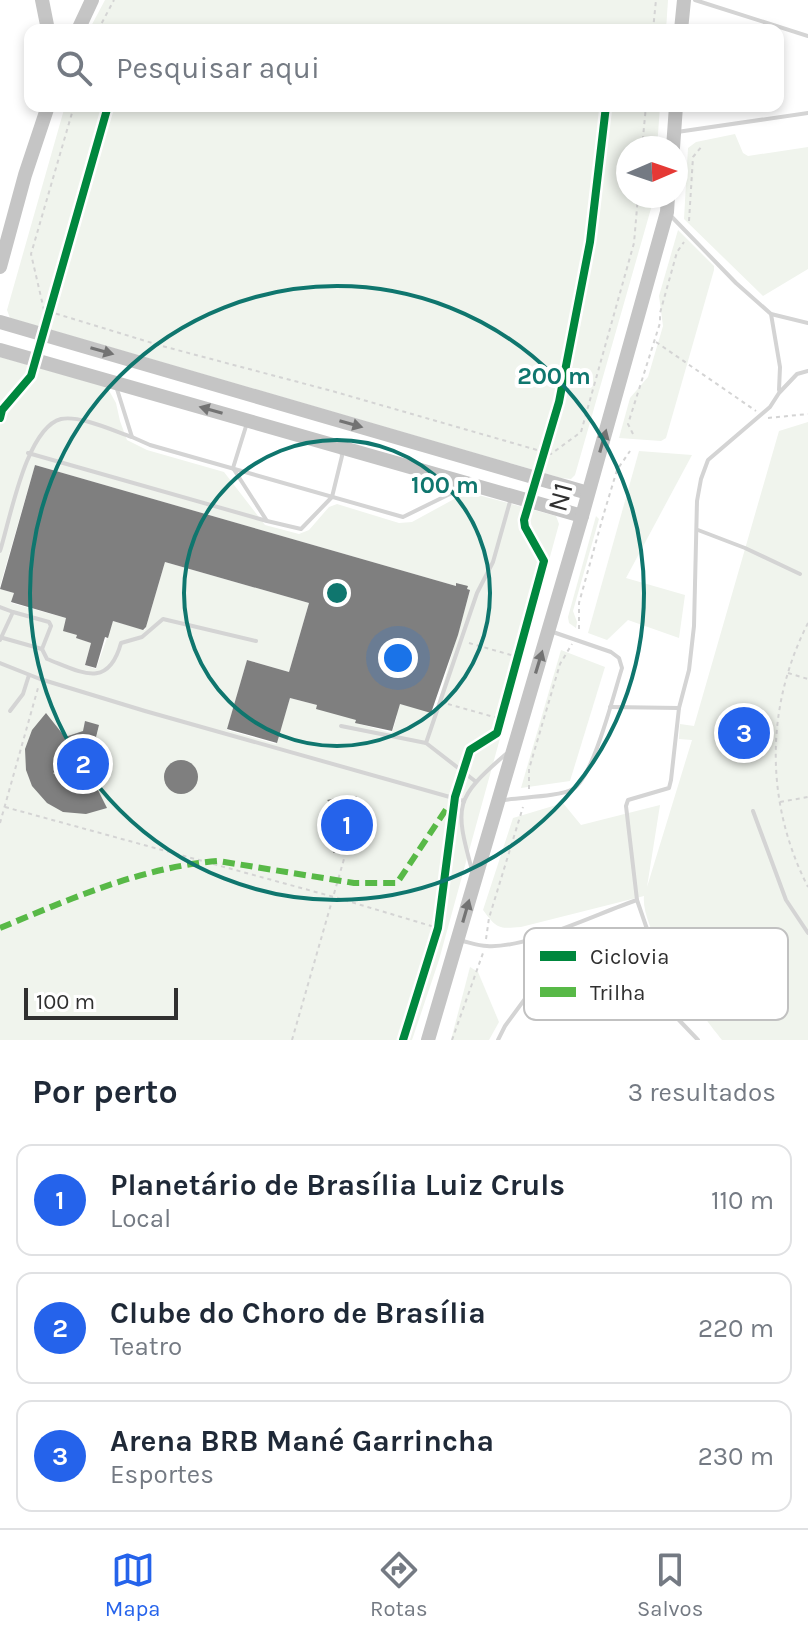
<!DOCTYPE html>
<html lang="pt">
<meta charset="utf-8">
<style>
:root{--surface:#fff;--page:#f6f6f7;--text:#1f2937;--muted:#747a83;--line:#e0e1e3;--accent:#2563eb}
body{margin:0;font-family:Karla,sans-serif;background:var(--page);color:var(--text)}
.compass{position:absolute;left:616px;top:136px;width:72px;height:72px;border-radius:50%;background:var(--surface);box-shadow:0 4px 12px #0003;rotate:88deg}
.scale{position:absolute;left:24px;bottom:20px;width:154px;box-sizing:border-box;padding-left:8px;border:4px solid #303030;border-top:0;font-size:22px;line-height:28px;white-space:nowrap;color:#303030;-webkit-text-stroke:6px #fff;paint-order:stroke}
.you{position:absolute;left:398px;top:658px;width:28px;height:28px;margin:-20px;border:6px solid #fff;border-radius:50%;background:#1a73e8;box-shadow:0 0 0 12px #1a73e833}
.badge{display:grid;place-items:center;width:52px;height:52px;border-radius:50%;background:var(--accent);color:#fff;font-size:26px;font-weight:700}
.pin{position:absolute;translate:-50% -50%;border:4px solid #fff;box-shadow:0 2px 8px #0006}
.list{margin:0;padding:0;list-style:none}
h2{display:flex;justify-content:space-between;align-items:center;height:104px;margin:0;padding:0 32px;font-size:34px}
h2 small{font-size:26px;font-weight:400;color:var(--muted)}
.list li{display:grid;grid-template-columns:52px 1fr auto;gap:24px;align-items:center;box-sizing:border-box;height:112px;margin:0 16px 16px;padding:0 16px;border:2px solid var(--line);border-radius:16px}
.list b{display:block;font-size:30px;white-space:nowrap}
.list p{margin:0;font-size:26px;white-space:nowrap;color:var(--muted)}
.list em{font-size:26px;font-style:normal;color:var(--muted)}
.icon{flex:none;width:44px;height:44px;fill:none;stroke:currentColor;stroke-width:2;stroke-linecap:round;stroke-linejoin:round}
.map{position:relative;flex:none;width:808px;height:1040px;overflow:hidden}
.search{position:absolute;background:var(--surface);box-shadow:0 4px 12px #0003;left:24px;right:24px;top:24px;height:88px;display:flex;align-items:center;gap:20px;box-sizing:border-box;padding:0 28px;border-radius:16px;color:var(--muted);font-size:30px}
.sheet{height:488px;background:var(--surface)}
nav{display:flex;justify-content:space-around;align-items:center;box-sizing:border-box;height:112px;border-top:2px solid var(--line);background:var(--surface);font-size:22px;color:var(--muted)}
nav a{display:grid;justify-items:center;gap:4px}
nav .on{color:var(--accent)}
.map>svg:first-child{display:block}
.green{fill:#f0f4ed}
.building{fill:#7f7f7f;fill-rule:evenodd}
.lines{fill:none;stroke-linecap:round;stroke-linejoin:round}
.path{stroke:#d4d4d4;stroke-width:2;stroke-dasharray:4 4;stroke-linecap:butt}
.service{stroke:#d4d4d4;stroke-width:4}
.trunk{stroke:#c5c5c5;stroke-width:14}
.quiet{stroke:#58b947;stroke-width:6;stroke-dasharray:12 6;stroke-linecap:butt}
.cycleway-casing{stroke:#fff;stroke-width:13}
.cycleway{stroke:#00873e;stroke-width:8}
.oneway{fill:#737373}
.ring{fill:none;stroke:#0f766e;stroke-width:4}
.labels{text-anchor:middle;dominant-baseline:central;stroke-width:8;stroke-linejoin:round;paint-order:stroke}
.street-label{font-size:28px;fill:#303030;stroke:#fff}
.key{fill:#fff;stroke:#c1c1c1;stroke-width:2}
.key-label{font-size:22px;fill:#303030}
.centre{fill:#0f766e;stroke:#fff;stroke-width:4}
.ring-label{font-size:24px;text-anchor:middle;font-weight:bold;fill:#0f766e;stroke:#fff;stroke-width:8;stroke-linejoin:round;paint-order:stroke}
</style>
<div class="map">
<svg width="808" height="1040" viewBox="0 0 808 1040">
<rect width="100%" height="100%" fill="#fff"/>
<!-- green -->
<g class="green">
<polygon points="105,0 668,0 666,30 89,30"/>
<polygon points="65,106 660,106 657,148 628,148 628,196 654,198 575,475 571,479 561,478 10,318 7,310"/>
<polygon points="735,134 743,153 748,156 808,147 808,269 763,296 684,219 688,148 696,142"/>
<polygon points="678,230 714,266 714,270 666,438 661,441 619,438 630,398 648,377 663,326 659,296"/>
<polygon points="0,357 107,387 116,403 120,421 127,440 147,450 224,472 265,525 299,534 309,530 329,507 337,504 399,523 412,522 467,492 556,516 559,524 439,960 412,1040 0,1040 0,589 14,593 11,603 66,618 77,635 77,638 91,643 85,665 96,669 113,621 145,630 165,562 309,603 289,672 247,660 227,730 276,744 290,698 317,705 360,705 356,723 392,733 397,716 390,701 435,713 470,591 457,584 456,586 35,465 0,586"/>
<path d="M 808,422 L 808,1040 L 722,1040 C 699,1012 640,931 644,896 L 521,927 C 499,929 497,929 483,910 L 513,818 L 563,803 L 581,825 L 660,805 L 647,887 L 692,740 L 679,739 L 680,724 L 694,726 L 779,431 Z"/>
<polygon points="639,451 692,455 626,578 685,595 679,638 628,620 607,640 588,633"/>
<polygon points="596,516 599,519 573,611 577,622 576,628 569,623 568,617"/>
<polygon points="561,650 605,667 570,781 521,788"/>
<polygon points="470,967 478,972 499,1022 489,1040 451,1040"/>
</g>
<!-- building -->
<g class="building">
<polygon points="35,465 456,586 456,583 468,586 467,589 470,590 458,635 431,713 400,704 392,731 355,723 356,720 316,709 317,705 290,698 277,743 227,729 247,660 289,672 309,603 165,562 146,627 143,630 113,621 108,638 105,637 96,668 85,665 91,643 76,638 77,635 63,631 66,618 11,602 14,593 0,589"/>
<path d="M 46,713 L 65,737 L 83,731 L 85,721 L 99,725 L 96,737 L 106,750 L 108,769 L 104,778 L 96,786 L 107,808 L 86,814 L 63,812 L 47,803 L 32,786 L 26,770 L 25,749 L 32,730 ZM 70,764 L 83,773 L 69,787 L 53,773 Z"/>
<circle cx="181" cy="777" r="17"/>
<polygon points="346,796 356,796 369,807 375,823 373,837 363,829 348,824 352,820 348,822 344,818 345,820 323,811 330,803 327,800"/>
<polygon points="347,826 354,850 333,853"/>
</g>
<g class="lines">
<!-- path -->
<g class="path">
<polyline points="98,30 114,0"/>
<polyline points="653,30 656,0"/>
<polyline points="74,106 31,254 44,310 162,346 332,391 551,454 581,432 634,243 638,196"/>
<polyline points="642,148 646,106"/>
<polyline points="689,221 693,157 702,146"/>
<polyline points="656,342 756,411"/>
<polyline points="768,418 808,414"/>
<polyline points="633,434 628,424 660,323 660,313 677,252 684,242"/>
<path d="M 808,623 C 765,707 765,803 808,887"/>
<polyline points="579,629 579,603 604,513 617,470 630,451"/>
<polyline points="469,643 518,657"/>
<polyline points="788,673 808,679"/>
<polyline points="448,704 501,719"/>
<polyline points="529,789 529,769 560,664 572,644"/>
<polyline points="780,802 808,797"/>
<polyline points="5,807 334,897 438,928"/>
<polyline points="0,823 38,688"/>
<polyline points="486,939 489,918 523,807"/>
<polyline points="292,1040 344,859"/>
<polyline points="452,1040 483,953"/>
</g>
<!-- service -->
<g class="service">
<polyline points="695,0 808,36"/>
<polyline points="677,132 808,113"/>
<polyline points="669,214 736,283 771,314 808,323"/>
<polyline points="771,314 780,367 779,390"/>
<polyline points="116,386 132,437 150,445 403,517 464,487"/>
<polyline points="247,423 233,468 267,521 301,529 332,497 342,456 341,450"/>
<polyline points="28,453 267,521"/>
<polyline points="698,530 745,548 800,574"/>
<path d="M 0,551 C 10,520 26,428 61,419 C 80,415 114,431 132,437"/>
<polyline points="0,607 13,612"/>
<polyline points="0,640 13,612 49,622 51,626 42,649 3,638"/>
<path d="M 42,649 L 47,659 C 81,672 108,690 121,643 L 142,637 L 163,619 L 256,641"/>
<polyline points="0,663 40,679 145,711 464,801"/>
<polyline points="610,707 679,708"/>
<polyline points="10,711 23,694 29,675"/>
<polyline points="341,726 426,743"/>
<polyline points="475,781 426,743 477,593 493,562 511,498"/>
<path d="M 504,800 C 522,797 558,797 573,789 C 593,778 614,693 622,668 L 619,658 L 611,652 L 550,631"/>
<polyline points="753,811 786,900 808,933"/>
<path d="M 472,870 C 454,805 455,798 506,754"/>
<polyline points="637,900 678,1019 698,1040"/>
<path d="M 463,941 C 471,943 479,946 487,946 C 526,949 598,913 637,900 L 626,806 L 628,800 L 669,788 L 671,780 L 679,708 L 689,670 L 694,626 L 697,501 L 701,479 L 708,460 L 770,407 L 779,393 L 797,374 L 808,371"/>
<polyline points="498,1040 505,1026 544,973 535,939"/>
</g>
<!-- trunk -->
<g class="trunk">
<polyline points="42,0 48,30"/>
<polyline points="78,30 92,0"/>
<polyline points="681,30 684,0"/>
<polyline points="673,148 676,106"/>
<polyline points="0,267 25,175 48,106"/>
<polyline points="0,322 588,493"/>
<polyline points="0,350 582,516"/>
<polyline points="428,1040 582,516 667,212 668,196"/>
</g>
<!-- quiet -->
<path class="quiet" d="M 0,928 C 70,899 142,867 218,861 L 354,883 L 397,883 L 449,805"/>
<!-- cycleway casing -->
<g class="cycleway-casing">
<g id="cycleway">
<polyline points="0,418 2,410 31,376 108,106"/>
<polyline points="403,1040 438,928 455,797 470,750 497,733 544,561 525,527 524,520 559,402 590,242 606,106"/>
</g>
</g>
<!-- cycleway -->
<use href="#cycleway" class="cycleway"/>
</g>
<!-- one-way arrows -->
<defs><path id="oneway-solid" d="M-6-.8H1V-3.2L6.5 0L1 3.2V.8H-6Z" transform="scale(2)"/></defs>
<g class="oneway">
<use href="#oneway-solid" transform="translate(102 351) rotate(16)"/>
<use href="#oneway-solid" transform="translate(211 410) rotate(-164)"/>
<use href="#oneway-solid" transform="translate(351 424) rotate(16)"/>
<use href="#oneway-solid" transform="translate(603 441) rotate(-74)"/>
<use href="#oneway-solid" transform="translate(539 662) rotate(-73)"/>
<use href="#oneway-solid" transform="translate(466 911) rotate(-74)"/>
</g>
<!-- distance rings -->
<g class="ring">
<circle cx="337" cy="593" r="153"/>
<circle cx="337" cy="593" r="307"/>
</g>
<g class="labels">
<!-- street labels -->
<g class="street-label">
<text transform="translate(560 497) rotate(-75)">N1</text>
</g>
</g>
<!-- legend -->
<rect x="524" y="928" width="264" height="92" rx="12" class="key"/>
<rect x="540" y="951" width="36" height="10" fill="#00873e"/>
<rect x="540" y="987" width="36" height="10" fill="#58b947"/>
<g class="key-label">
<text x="590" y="964">Ciclovia</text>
<text x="590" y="1000">Trilha</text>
</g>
<circle cx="337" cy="593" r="12" class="centre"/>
<g class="ring-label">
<text x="554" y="384">200 m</text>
<text x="445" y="493">100 m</text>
</g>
</svg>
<svg class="compass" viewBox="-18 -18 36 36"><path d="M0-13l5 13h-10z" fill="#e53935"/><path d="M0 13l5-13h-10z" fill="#747a83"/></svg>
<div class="scale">100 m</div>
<div class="you"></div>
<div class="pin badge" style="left:347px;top:825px">1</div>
<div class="pin badge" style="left:83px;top:764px">2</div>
<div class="pin badge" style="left:744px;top:733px">3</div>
<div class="search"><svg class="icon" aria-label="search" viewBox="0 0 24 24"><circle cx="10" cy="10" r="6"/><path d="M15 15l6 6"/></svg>Pesquisar aqui</div>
</div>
<section class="sheet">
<h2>Por perto<small>3 resultados</small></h2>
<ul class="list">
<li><span class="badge">1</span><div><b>Planetário de Brasília Luiz Cruls</b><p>Local</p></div><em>110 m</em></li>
<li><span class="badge">2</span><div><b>Clube do Choro de Brasília</b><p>Teatro</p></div><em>220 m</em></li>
<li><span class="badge">3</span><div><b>Arena BRB Mané Garrincha</b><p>Esportes</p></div><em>230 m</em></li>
</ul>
</section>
<nav>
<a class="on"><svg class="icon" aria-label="map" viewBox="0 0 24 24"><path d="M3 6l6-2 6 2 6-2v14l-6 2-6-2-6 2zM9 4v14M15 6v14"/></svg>Mapa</a>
<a><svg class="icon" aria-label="directions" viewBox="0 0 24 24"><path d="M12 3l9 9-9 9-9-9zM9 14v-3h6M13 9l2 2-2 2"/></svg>Rotas</a>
<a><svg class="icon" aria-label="saved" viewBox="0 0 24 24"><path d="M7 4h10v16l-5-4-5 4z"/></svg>Salvos</a>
</nav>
